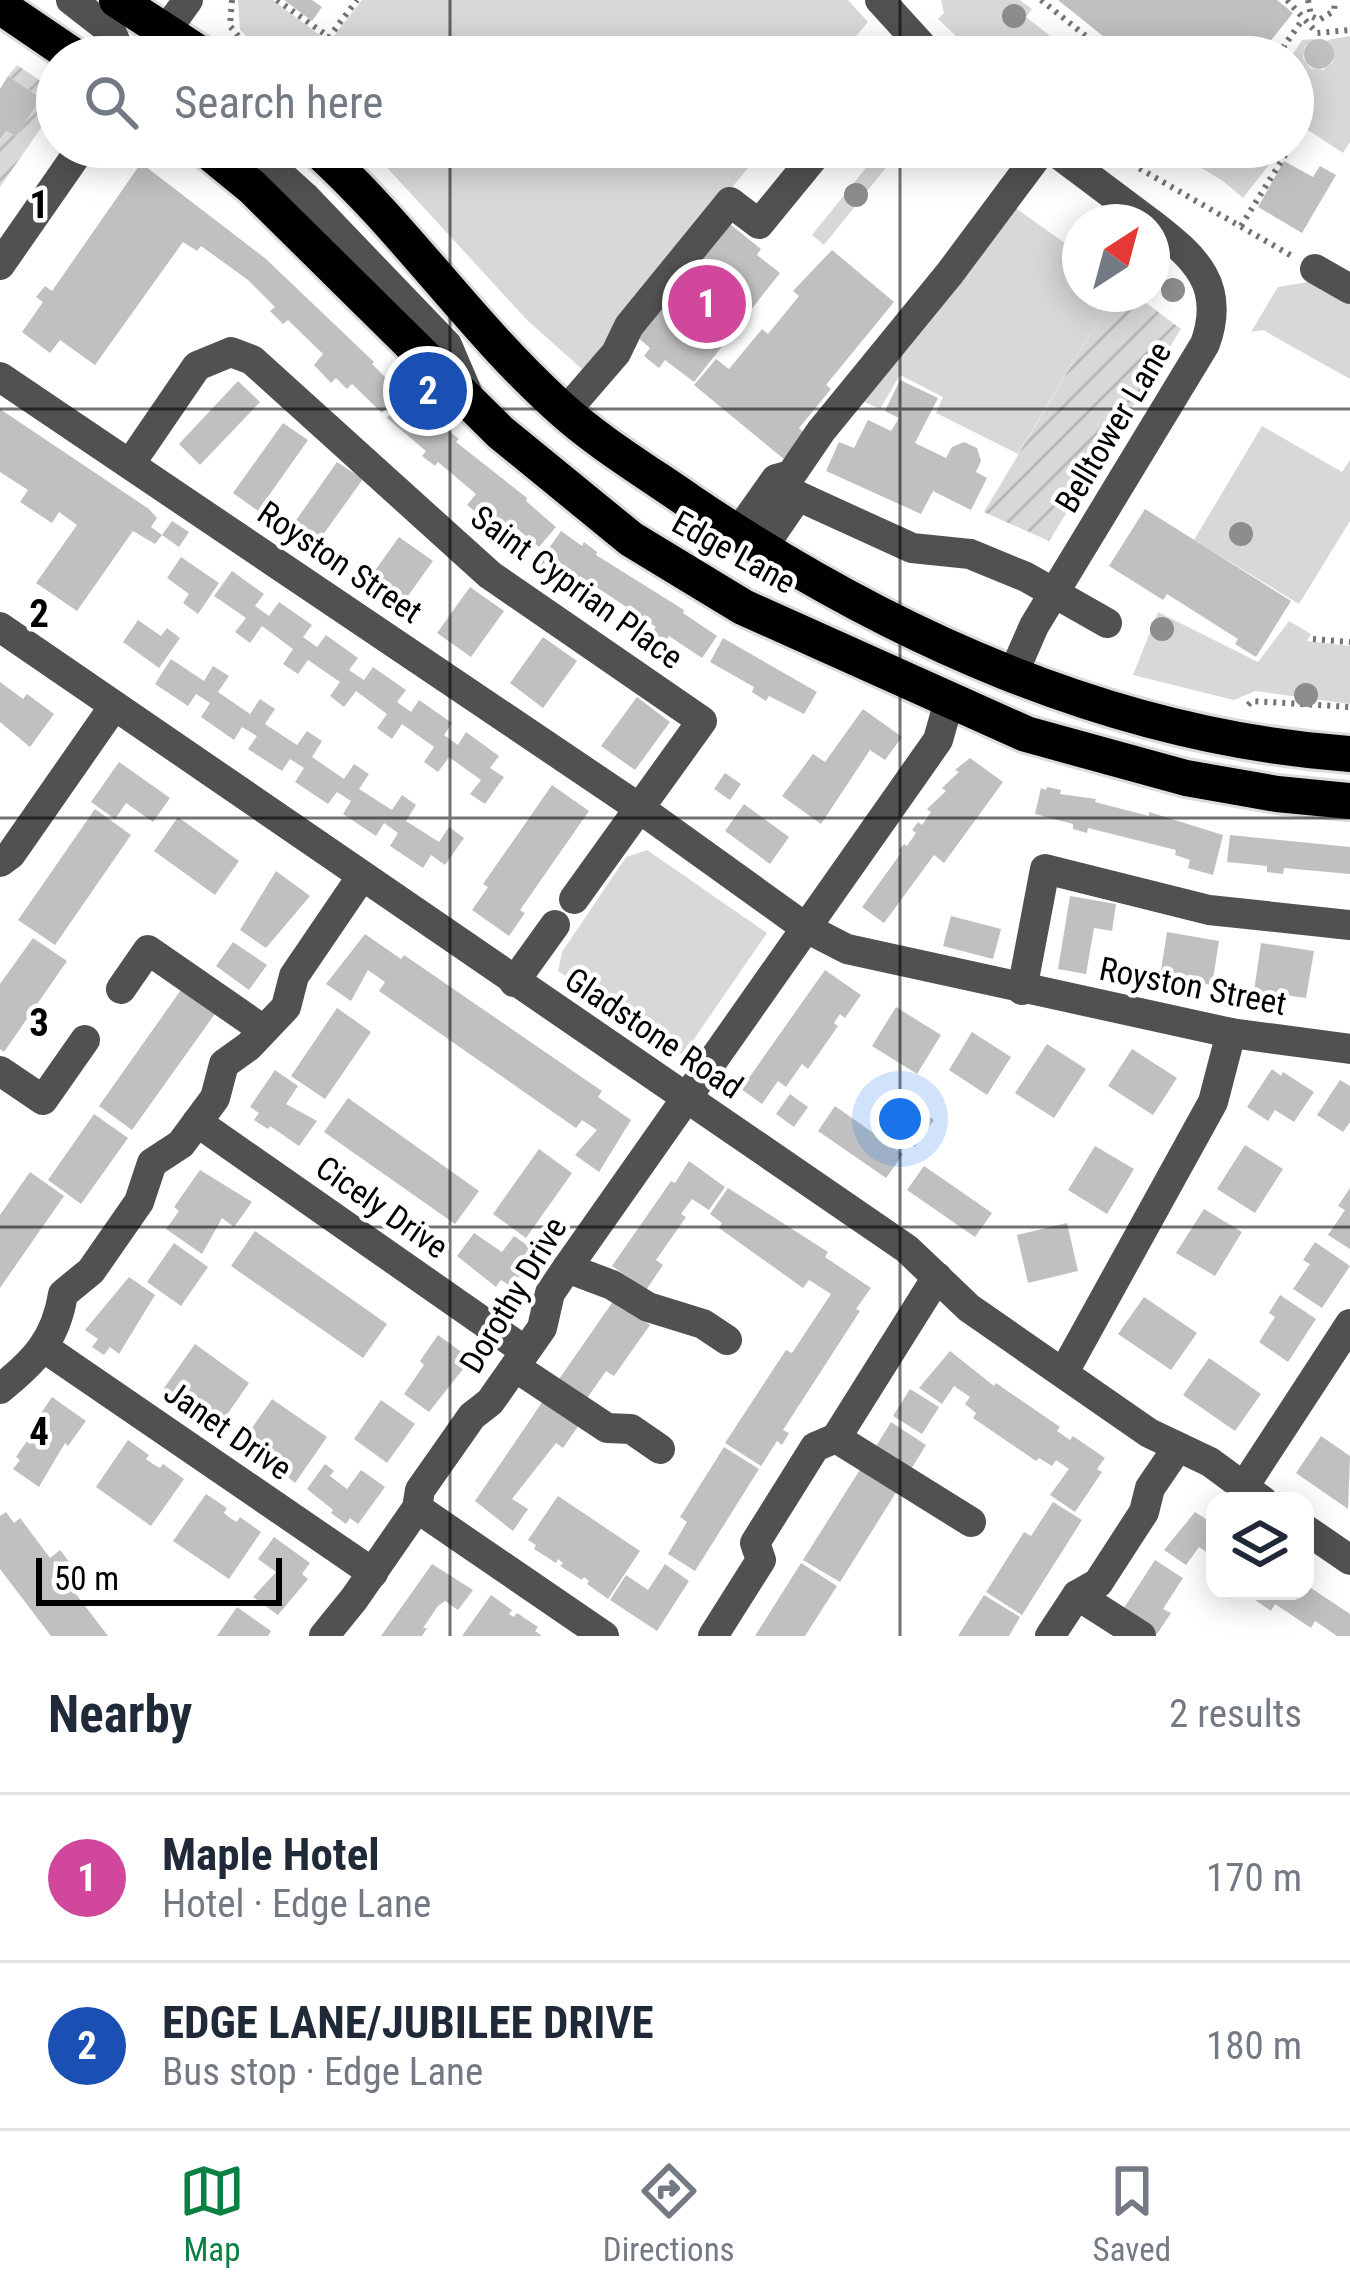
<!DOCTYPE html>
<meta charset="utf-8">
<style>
:root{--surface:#fff;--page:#f6f6f7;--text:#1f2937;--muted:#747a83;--line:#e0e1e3;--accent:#0b8043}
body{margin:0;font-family:"Roboto Condensed",sans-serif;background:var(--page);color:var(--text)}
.controls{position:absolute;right:36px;bottom:36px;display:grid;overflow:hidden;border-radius:24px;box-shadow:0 6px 30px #0003}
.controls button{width:108px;height:108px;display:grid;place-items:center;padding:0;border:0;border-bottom:3px solid var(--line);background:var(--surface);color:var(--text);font:60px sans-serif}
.compass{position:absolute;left:1062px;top:204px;width:108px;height:108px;border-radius:50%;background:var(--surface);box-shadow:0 6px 30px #0003;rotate:36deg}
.scale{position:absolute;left:36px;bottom:30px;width:246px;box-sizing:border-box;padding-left:12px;border:6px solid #000;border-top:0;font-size:33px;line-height:42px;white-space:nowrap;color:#000;-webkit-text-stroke:9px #fff;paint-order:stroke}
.you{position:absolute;left:900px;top:1119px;width:42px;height:42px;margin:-30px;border:9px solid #fff;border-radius:50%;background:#1a73e8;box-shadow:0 0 0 18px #1a73e833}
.badge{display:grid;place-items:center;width:78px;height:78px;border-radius:50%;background:var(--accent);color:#fff;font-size:39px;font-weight:700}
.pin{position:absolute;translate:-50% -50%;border:6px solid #fff;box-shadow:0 3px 12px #0006}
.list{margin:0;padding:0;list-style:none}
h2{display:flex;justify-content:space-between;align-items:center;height:156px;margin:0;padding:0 48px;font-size:51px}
h2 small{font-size:39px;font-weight:400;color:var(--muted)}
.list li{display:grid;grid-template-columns:78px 1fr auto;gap:36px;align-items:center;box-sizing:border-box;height:168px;padding:0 48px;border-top:3px solid var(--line)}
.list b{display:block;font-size:45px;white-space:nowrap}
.list p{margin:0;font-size:39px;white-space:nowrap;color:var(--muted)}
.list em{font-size:39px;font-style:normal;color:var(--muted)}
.icon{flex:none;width:66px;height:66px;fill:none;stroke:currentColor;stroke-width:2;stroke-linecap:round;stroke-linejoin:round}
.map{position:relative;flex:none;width:1350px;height:1636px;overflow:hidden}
.search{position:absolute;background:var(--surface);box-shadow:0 6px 30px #0003;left:36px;right:36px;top:36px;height:132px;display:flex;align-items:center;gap:30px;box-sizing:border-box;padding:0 42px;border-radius:66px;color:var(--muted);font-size:45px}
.sheet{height:492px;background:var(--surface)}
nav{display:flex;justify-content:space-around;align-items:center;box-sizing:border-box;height:168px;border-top:3px solid var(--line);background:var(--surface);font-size:33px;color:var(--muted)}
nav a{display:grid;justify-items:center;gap:6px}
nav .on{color:var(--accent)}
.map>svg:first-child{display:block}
.grass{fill:#d8d8d8}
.garden{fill:url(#garden-furrows)}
.building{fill:#c0c0c0}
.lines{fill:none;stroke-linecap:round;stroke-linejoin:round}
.highway-casing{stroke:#dbdbdb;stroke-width:42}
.path{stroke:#737373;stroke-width:6;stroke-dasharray:3 6;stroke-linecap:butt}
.minor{stroke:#515151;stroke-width:30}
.highway{stroke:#000;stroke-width:36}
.tree{fill:#8d8d8d}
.grid{fill:none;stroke:#000;stroke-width:3;stroke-opacity:0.55}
.labels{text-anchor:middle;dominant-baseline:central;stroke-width:9;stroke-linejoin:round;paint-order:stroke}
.street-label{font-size:33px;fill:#000;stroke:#fff}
.grid-label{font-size:39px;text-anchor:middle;font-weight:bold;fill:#000;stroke:#fff;stroke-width:9;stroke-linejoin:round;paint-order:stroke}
</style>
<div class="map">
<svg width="1350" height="1636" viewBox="0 0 1350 1636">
<defs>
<pattern id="garden-furrows" width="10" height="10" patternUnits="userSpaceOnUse" patternTransform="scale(3)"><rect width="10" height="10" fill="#d8d8d8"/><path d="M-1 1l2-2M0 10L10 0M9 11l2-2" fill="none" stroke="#b8b8b8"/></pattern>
</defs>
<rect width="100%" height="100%" fill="#fff"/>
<!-- grass -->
<g class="grass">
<polygon points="238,0 273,0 329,42 362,0 848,0 868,22 839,57 270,57 240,30"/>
<polygon points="941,0 1020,0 1032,9 1026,17 1077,57 978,57 938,19 944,13"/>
<polygon points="1350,36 1350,142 1343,153 1293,120 1293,54 1302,40 1315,39 1305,46 1303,58 1310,68 1323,70 1333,62 1333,50 1327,40"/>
<polygon points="368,147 765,147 583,370 528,321"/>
<polygon points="1167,147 1283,147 1243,198 1223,181"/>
<polygon points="881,149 892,160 824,245 812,235"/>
<polygon points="1013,206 1080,254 1080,294 1114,294 1018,454 936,413 943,397 900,375 880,409 860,400"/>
<polygon points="1314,281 1350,302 1350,379 1263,330 1251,332 1278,287"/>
<polygon points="1262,426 1342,472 1350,460 1350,521 1299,604 1194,540"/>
<polygon points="1158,612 1258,662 1289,621 1311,634 1307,641 1350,646 1350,704 1255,691 1234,700 1133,675"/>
<polygon points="647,850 767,933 683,1055 558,971 562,952 626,857"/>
</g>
<!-- garden -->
<g class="garden">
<polygon points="17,65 57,92 57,105 0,187 0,141 6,131 16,136 41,98 8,76"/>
<polygon points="1114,294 1134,294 1181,329 1049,541 984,512"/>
</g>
<!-- building -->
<g class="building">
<polygon points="284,0 312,0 322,7 312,21"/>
<polygon points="1058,0 1277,0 1293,13 1264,49 1273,57 1129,57"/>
<circle cx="1319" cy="54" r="15"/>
<polygon points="8,76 41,98 16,136 6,131 0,140 0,89"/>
<polygon points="1284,161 1313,177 1320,166 1336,175 1302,233 1258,207"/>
<polygon points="141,163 266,259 374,362 372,364 400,392 382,413 352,384 347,389 336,378 331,383 314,365 323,354 288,320 283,324 270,311 275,307 248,280 201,246 197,251 183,242 95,365 60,340 50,353 22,332 43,302 36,297 45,286 52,291"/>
<polygon points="725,220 761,249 757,255 780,273 694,382 665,360 659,368 644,356 650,348 635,335"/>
<polygon points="832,250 894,302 826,385 831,389 799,428 812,439 791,465 694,385 716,359 729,369 762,329 768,334 799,296 793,291"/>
<polygon points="900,380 938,398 915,443 946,458 952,447 964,442 977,448 981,461 976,472 987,478 971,510 933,491 921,514 826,471 839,442 854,448 868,420 891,431 899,418 885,411"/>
<polygon points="238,381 260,402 200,465 179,444"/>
<polygon points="404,398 443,431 445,428 459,439 456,442 527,498 526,501 556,527 539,547 508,521 504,526 492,516 488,522 467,505 476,494 438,462 435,466 422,456 426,451 387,418"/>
<polygon points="0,409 149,509 157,518 151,527 162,535 172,521 189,532 179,547 162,535 155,544 133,531 77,611 36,583 77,525 59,512 52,523 20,502 28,490 0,472"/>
<polygon points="283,423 308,440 258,511 233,493"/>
<polygon points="337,462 363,479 312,550 287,533"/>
<polygon points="1145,509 1291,601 1256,657 1235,644 1238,639 1167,594 1163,600 1109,566"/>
<polygon points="561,531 582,546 584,542 597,552 596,555 684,610 683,613 717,636 702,658 669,636 666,641 652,632 656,627 580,576 578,581 565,573 560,580 537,565"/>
<polygon points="399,537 433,561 400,607 366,583"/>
<polygon points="181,557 219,583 198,614 183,603 189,594 167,578"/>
<polygon points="232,571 264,594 255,606 269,616 279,602 312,625 303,637 317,647 326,635 358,658 349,670 364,680 373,667 406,690 397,702 411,712 419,700 452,723 444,735 458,745 466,732 499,756 490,768 504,777 485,804 470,794 481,780 449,757 438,772 424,762 434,747 402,724 392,739 377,728 387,714 356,691 344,707 330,696 340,682 308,660 298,674 283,664 293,649 262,626 250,643 235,632 246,618 214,596"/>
<polygon points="470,587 504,611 471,657 437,633"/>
<polygon points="138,620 161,636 167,628 180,638 159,668 123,642"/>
<polygon points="543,637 577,661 543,708 510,683"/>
<polygon points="723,638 817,692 804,714 769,696 766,701 752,692 754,687 710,662"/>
<polygon points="171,659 204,681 213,666 229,676 218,692 250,714 260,699 275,709 265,724 297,745 307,731 322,741 312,757 344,779 354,764 369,774 359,789 392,810 402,795 416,805 406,821 439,842 449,827 464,838 445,865 431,855 423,868 390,846 398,833 384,823 376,836 343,814 351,801 337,792 328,804 295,782 304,768 290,759 282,771 248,749 257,736 242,727 234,740 201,717 210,703 196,694 188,706 155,684"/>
<polygon points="0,682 23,699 27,694 54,714 30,747 0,722"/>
<polygon points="637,697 670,722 635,770 601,746"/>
<polygon points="863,709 902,737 885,760 870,750 821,824 782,796 813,754 825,762"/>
<polygon points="970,758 1003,782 944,863 934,855 884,923 862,907 901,853 898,851 904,844 907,846 916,833 912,830 918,822 922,825 931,812 927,809 946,791 942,788 959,772 955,770"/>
<polygon points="119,762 170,798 153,822 126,803 115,819 91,802"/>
<polygon points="725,773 741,784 730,800 714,789"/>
<polygon points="552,785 589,811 520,910 525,913 509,936 472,910 488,887 483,884"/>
<polygon points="1047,787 1061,790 1060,794 1096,799 1095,802 1149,816 1149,812 1223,835 1213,875 1188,868 1190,860 1175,855 1176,850 1088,828 1087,833 1073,829 1073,824 1035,814 1041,788 1046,790"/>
<polygon points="744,804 789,837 770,864 725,831"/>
<polygon points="95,809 131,835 55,945 18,920"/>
<polygon points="178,817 239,861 215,895 154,851"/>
<polygon points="1230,835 1350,847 1350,874 1284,868 1283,874 1267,872 1267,866 1227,862"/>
<polygon points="276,871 310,896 266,948 240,930"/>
<polygon points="1070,896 1116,904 1112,931 1094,928 1086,974 1058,969"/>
<polygon points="951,916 1001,929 993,959 943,946"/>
<polygon points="1167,932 1219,941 1212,985 1160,977"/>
<polygon points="365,934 401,959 404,955 602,1091 598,1097 631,1120 599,1172 575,1155 597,1130 582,1120 576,1128 379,991 385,982 368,970 351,1001 326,984"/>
<polygon points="33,938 67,961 4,1052 0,1049 0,984"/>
<polygon points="233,942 267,965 249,990 216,966"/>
<polygon points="1261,943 1314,951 1306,998 1254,991"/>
<polygon points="825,970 861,995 845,1018 840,1014 834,1023 838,1026 808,1069 802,1064 786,1087 778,1081 762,1104 741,1089"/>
<polygon points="183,987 217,1011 132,1130 99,1106"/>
<polygon points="896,1007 941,1035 917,1074 872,1046"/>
<polygon points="337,1008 371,1032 325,1099 291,1076"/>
<polygon points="972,1032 1011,1057 987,1095 949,1070"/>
<polygon points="1047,1044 1086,1069 1054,1118 1015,1093"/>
<polygon points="1132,1049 1177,1078 1153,1115 1108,1086"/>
<polygon points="1272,1069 1281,1076 1283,1072 1314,1092 1294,1122 1275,1110 1268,1121 1247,1107"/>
<polygon points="275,1070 298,1086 286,1104 317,1121 299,1146 270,1126 268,1129 254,1120 259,1113 250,1107"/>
<polygon points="1340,1080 1350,1086 1350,1122 1343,1132 1317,1115"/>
<polygon points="790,1094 808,1107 794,1127 776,1114"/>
<polygon points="348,1098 479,1191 455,1224 324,1132"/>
<polygon points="835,1106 903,1154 886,1178 818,1131"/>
<polygon points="914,1106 934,1120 915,1147 895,1133"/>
<polygon points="94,1114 128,1138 81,1204 48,1180"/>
<polygon points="1245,1145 1283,1169 1255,1213 1217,1189"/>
<polygon points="1095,1146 1134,1169 1107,1214 1068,1190"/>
<polygon points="539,1149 572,1173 526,1238 493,1214"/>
<polygon points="689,1161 725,1187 709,1210 692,1199 681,1214 686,1217 656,1260 663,1265 646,1290 612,1266 671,1181 675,1183"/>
<polygon points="924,1166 992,1213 975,1237 907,1190"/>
<polygon points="200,1170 252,1202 234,1227 222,1218 202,1254 166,1229 179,1211 174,1207"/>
<polygon points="30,1172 64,1196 0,1288 0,1215"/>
<polygon points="728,1188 828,1252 825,1257 871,1288 856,1309 860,1311 783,1430 789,1433 782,1445 777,1441 761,1466 725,1443 786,1350 792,1353 831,1294 809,1280 803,1288 719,1228 722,1223 710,1214"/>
<polygon points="1350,1188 1350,1249 1328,1235 1345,1210 1338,1206"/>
<polygon points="1204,1209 1242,1232 1215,1276 1176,1253"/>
<polygon points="1067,1223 1078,1271 1028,1283 1017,1235"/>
<polygon points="255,1231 387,1324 363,1358 231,1266"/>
<polygon points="474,1233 502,1252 514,1236 537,1252 512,1287 501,1280 496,1287 457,1256"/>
<polygon points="1315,1242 1350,1266 1322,1308 1293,1289 1310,1264 1303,1260"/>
<polygon points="174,1243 208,1267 181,1306 147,1282"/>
<polygon points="129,1277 155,1295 119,1354 110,1347 104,1355 92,1347 98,1339 85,1330"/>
<polygon points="1280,1295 1316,1319 1288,1362 1259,1342 1275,1317 1269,1313"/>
<polygon points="1144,1297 1197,1333 1171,1370 1118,1334"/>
<polygon points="614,1300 650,1325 614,1376 606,1371 585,1401 557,1382"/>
<polygon points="438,1335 471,1359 429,1412 404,1394 424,1365 420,1361"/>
<polygon points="195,1344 249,1383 217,1429 186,1402 183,1406 162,1391"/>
<polygon points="950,1351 994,1386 996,1383 1060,1427 1057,1431 1070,1440 1073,1436 1105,1458 1097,1469 1102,1472 1075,1512 1050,1495 1069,1469 1056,1460 1052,1466 1039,1458 1036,1461 973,1418 976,1413 965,1404 970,1397 954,1386 942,1404 919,1388"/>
<polygon points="1209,1358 1261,1394 1235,1431 1183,1395"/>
<polygon points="910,1389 939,1407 922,1434 893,1416"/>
<polygon points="52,1397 86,1421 68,1446 65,1443 39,1487 13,1469 20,1460 16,1457 38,1425 35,1422"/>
<polygon points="545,1398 581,1422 563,1448 556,1443 512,1499 528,1509 513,1531 475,1501"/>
<polygon points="272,1399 327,1437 295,1483 263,1456 261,1460 240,1445"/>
<polygon points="381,1400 415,1424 387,1463 354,1439"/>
<polygon points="891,1422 926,1445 910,1471 875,1448"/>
<polygon points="1321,1436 1350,1456 1348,1509 1296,1473"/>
<polygon points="128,1440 149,1455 146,1459 153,1464 160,1468 163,1464 184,1479 151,1526 96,1487"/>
<polygon points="724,1447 759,1469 695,1571 668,1554 687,1522 680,1517"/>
<polygon points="325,1464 334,1471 330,1476 347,1489 361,1470 385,1487 358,1524 350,1518 346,1524 331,1513 333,1510 307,1489"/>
<polygon points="861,1468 897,1491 840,1582 803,1560"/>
<polygon points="206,1494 227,1508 224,1513 230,1518 237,1522 240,1517 261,1532 229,1579 173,1541"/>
<polygon points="558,1496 640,1551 608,1599 587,1584 589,1581 584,1577 582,1580 560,1566 563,1563 558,1559 556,1563 534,1549 536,1545 528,1540"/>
<polygon points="1053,1502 1082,1520 1022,1615 986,1592 1024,1532 1031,1536"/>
<polygon points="6,1512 14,1523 20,1518 50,1558 60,1550 84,1581 72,1589 108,1636 51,1636 0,1569 0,1516"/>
<polygon points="1195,1512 1215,1525 1215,1558 1199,1547 1186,1565 1164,1550"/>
<polygon points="274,1537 310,1563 302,1574 308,1579 278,1615 253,1597 276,1572 258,1559"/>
<polygon points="1155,1560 1183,1578 1163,1609 1171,1613 1157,1634 1122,1611"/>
<polygon points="801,1563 837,1586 805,1636 755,1636"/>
<polygon points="432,1564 473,1590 458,1610 445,1601 438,1606 423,1628 427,1628 422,1636 381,1636"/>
<polygon points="665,1564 689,1581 657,1631 610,1600 626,1575 648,1590"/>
<polygon points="1305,1584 1350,1614 1350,1636 1337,1636 1315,1621 1311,1628 1275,1604 1271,1611 1242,1591 1305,1591"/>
<polygon points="491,1595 512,1610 509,1614 514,1617 517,1613 538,1627 535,1631 542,1636 462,1636"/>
<polygon points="984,1595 1020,1617 1009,1636 958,1636"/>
<polygon points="237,1607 271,1631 268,1636 217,1636"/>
</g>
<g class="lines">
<!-- highway casing -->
<g class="highway-casing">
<g id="highway">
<polyline points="117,0 205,57"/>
<polyline points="0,6 75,57"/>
<polyline points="203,147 252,187 500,432 631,539 743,607 1026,734 1186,778 1277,794 1350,801"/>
<path d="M 315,147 C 403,226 469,325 557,405 C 596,441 644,470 689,501 C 885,634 1111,737 1350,754"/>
</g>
</g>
<!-- path -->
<g class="path">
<polyline points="232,0 230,26 256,57"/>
<polyline points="277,0 329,37 357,0"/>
<polyline points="1041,0 1112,57"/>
<polyline points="1287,0 1317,33 1350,30"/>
<polyline points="1308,0 1311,16 1319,20 1334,11 1335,0"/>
<polyline points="1286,57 1284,46 1303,19"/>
<polyline points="1293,126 1301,132 1293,142"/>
<polyline points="1116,155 1292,256"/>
<polyline points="1241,226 1290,147"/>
<polyline points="1313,639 1350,642"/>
<polyline points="1248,705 1252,701 1350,707"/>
</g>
<!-- minor -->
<g class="minor">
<polyline points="71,0 111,31 122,57"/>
<polyline points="880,0 932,57"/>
<polyline points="147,57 188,0"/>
<polyline points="250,147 304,196 447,345 470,399"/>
<polyline points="1049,147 1149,222"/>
<polyline points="0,265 82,147"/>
<polyline points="1315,269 1350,289"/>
<polyline points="0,377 639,808 806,928 847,949 1231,1033 1350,1049"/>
<polyline points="565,412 616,353 629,326 730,202 759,224 822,147"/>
<polyline points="130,464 197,366 231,352 252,360 490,575 702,721 574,899"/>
<polyline points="737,534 776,479 791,475 821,431 950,273 1044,147"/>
<polyline points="761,550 798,496 912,548 970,554 1026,577 1107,623"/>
<polyline points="0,627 907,1249 969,1308 1149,1433 1210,1462 1263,1501"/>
<path d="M 1013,674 L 1034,626 L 1205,344 C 1226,286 1196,258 1152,224"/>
<polyline points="0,862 11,854 114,706"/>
<polyline points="514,982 555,925"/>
<polyline points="121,989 148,950 262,1029"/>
<polyline points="1022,990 1045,869 1209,910 1350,925"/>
<polyline points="0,1071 43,1100 85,1040"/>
<polyline points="197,1122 525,1351"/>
<polyline points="567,1268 612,1285 648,1307 703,1324 727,1340"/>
<polyline points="43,1347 373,1573"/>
<polyline points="515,1367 607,1428 631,1429 660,1449"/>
<polyline points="1064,1372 1213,1102 1231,1033"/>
<path d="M 0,1389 C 35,1361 56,1339 63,1294 L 91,1271 L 139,1202 L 152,1163 L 181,1144 L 215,1098 L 224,1064 L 249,1046 L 286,1007 L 294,976 L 362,876"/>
<polyline points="836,1438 971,1522"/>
<polyline points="1243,1488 1350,1324"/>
<polyline points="417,1508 604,1636"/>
<polyline points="1305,1529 1350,1560"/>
<polyline points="1077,1595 1141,1636"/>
<polyline points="324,1636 354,1599 417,1508 420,1490 472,1416 490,1402 542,1328 550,1293 567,1268 938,740 949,701"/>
<polyline points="713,1636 761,1560 755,1543 815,1447 836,1438 937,1277"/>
<polyline points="1050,1636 1077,1595 1098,1583 1144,1512 1150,1488 1178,1447"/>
</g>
<!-- highway -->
<use href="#highway" class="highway"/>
</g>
<!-- trees -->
<g class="tree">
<circle cx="1014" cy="16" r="12"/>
<circle cx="856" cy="195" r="12"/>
<circle cx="1173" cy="290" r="12"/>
<circle cx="1241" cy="534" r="12"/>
<circle cx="1162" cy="629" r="12"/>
<circle cx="1306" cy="695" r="12"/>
</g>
<!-- grid -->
<path class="grid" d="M 450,0 L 450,57M 900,0 L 900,57M 450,147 L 450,1636M 900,147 L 900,1636M 0,409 L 1350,409M 0,818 L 1350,818M 0,1227 L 1350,1227"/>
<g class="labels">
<!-- street labels -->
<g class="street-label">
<text transform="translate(1113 427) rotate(-59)">Belltower Lane</text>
<text transform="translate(734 552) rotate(29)">Edge Lane</text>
<text transform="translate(340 562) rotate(34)">Royston Street</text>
<text transform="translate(577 587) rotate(36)">Saint Cyprian Place</text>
<text transform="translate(1193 986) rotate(11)">Royston Street</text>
<text transform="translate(654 1033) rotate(34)">Gladstone Road</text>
<text transform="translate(382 1207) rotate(35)">Cicely Drive</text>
<text transform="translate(513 1295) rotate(-59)">Dorothy Drive</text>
<text transform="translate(228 1430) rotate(35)">Janet Drive</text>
</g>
</g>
<g class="grid-label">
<text x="39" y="218">1</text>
<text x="39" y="627">2</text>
<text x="39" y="1036">3</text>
<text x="39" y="1445">4</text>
</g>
</svg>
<div class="controls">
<button><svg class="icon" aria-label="layers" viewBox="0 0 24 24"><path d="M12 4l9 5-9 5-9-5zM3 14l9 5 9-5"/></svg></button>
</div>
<svg class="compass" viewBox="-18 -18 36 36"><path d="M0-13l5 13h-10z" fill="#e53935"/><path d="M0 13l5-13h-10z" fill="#747a83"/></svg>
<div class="scale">50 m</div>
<div class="you"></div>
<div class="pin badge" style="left:707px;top:304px;background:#d1479c">1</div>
<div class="pin badge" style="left:428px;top:391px;background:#1a4fb4">2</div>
<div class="search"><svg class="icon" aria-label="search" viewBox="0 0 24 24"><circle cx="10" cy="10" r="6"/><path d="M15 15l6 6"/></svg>Search here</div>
</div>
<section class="sheet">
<h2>Nearby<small>2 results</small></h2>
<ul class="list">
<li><span class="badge" style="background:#d1479c">1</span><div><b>Maple Hotel</b><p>Hotel · Edge Lane</p></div><em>170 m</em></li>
<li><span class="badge" style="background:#1a4fb4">2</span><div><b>EDGE LANE/JUBILEE DRIVE</b><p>Bus stop · Edge Lane</p></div><em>180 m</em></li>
</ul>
</section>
<nav>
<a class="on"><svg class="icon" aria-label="map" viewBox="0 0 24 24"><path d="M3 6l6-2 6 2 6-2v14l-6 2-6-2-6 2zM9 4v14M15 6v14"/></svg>Map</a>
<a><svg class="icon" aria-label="directions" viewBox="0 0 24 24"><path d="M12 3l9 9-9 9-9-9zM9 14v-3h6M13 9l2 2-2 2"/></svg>Directions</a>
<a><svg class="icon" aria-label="saved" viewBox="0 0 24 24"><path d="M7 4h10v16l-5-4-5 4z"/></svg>Saved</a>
</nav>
